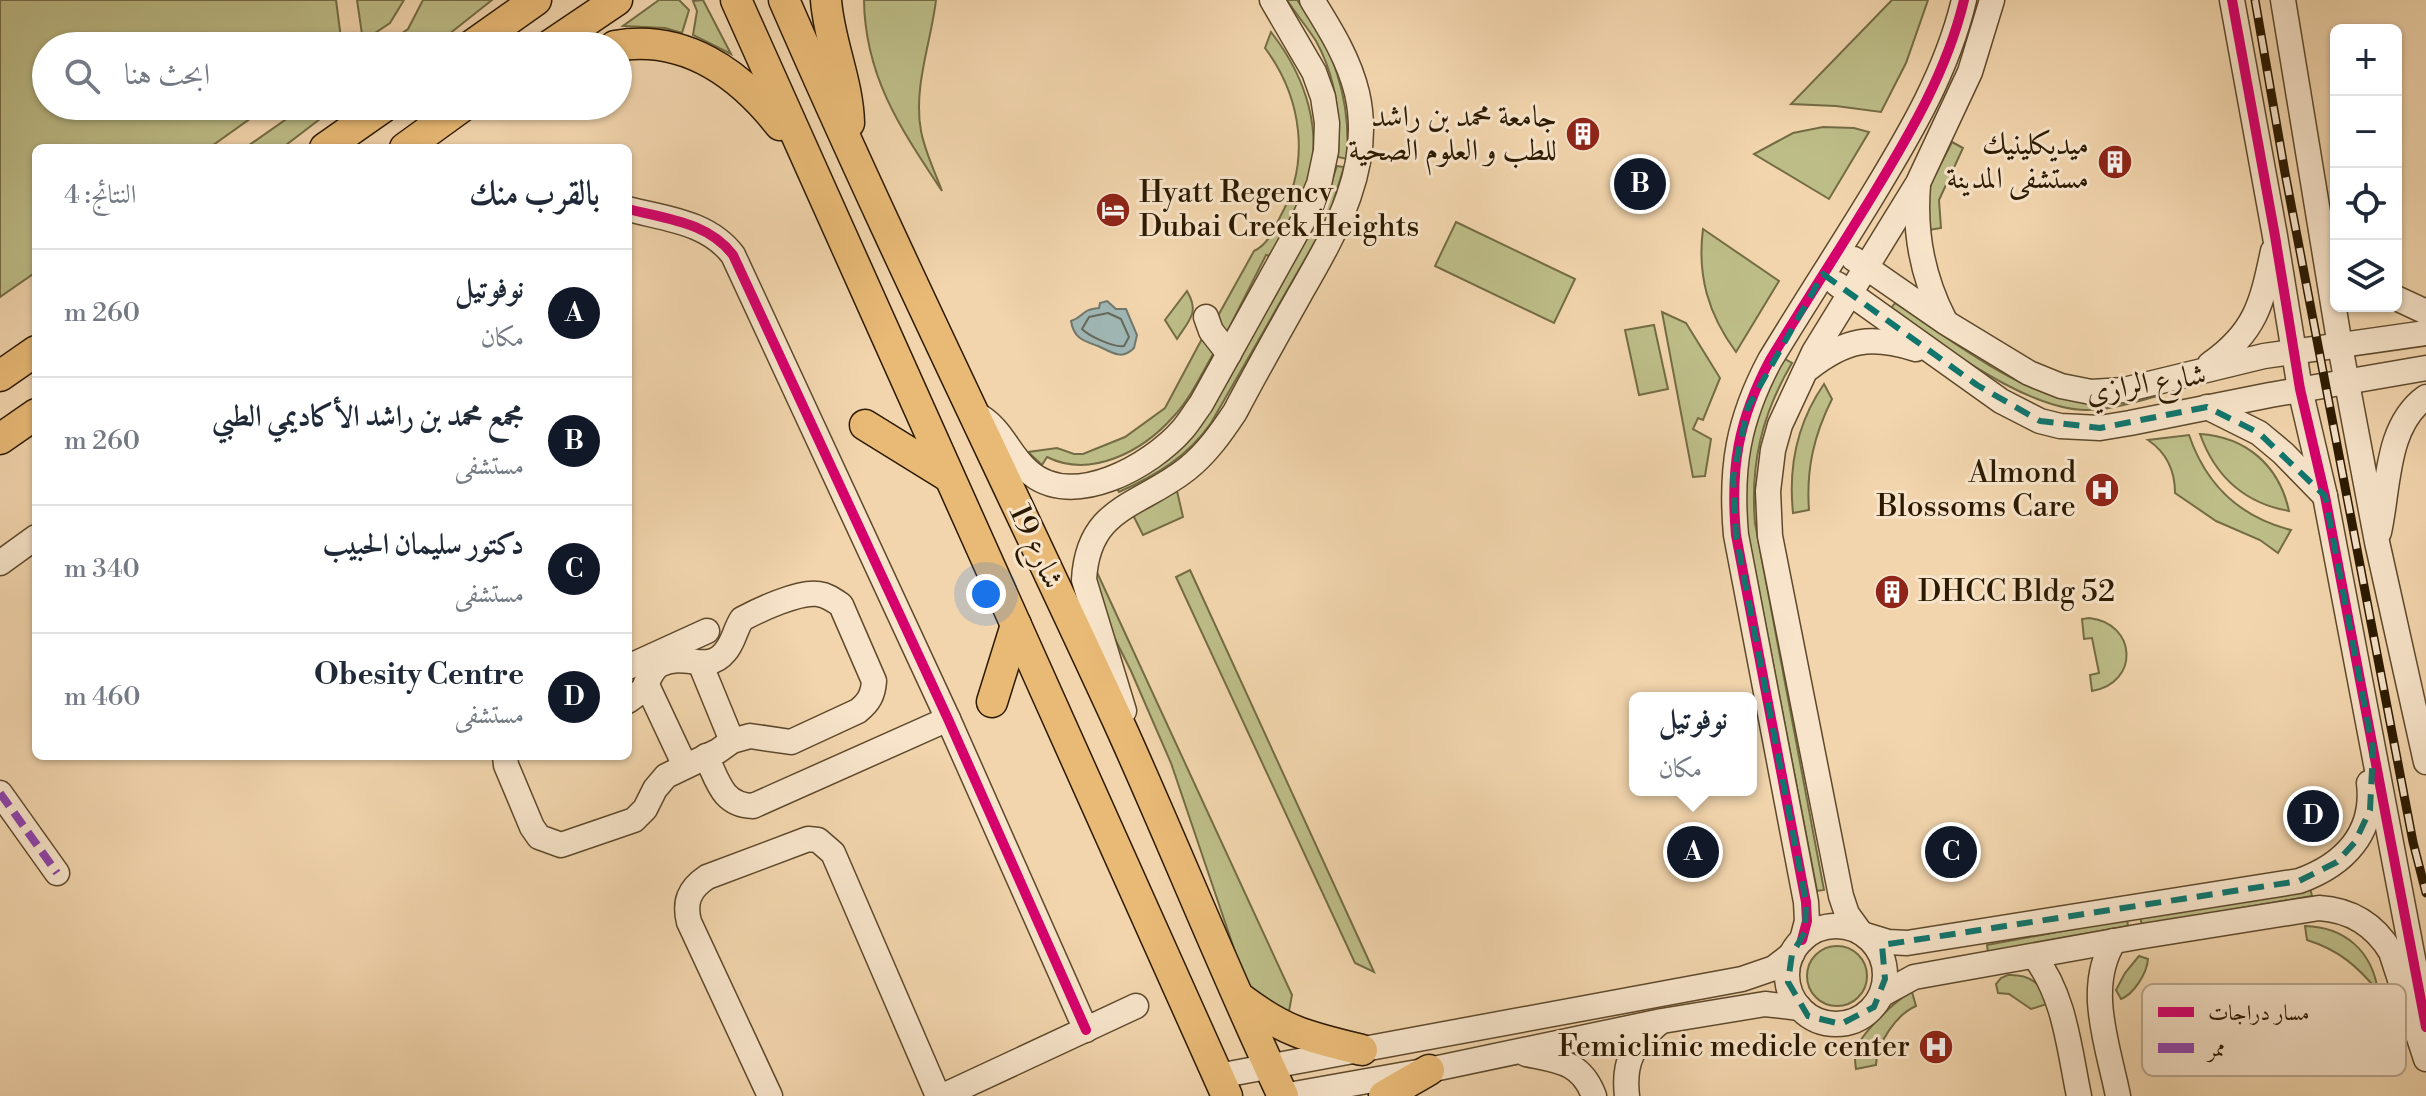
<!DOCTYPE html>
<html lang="ar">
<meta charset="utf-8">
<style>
:root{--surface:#fff;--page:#f2f2f3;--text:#1f2937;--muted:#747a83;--line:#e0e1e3;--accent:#111827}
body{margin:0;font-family:"Libre Bodoni",Amiri,serif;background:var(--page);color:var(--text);direction:rtl}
.controls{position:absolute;right:24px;top:24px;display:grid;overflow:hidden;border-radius:12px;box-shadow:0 2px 6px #0004}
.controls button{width:72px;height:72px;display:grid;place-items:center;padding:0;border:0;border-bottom:2px solid var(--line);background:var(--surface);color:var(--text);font:40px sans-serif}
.you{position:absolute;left:986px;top:594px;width:28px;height:28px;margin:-20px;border:6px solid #fff;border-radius:50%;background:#1a73e8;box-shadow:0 0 0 12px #1a73e833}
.badge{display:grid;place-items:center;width:52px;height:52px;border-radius:50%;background:var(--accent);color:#fff;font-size:26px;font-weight:700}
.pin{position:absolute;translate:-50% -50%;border:4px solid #fff;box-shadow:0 2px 8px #0006}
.popup{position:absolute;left:1629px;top:692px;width:128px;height:104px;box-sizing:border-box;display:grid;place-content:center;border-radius:12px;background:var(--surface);filter:drop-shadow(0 2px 6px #0005);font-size:26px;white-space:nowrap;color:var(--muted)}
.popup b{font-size:30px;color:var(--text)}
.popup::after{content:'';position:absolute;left:50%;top:100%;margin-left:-16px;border:16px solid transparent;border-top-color:var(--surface)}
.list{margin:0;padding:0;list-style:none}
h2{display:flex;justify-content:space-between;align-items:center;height:104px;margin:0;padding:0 32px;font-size:34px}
h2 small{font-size:26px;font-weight:400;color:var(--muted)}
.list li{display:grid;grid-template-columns:52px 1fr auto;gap:24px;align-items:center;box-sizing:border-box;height:128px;padding:0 32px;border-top:2px solid var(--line)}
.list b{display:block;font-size:30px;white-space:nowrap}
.list p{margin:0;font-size:26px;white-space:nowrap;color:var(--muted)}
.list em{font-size:26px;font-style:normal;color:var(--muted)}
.icon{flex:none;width:44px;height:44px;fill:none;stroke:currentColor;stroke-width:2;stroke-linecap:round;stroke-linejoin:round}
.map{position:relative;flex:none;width:2426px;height:1096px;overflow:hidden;direction:ltr}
.search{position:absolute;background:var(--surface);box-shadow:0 2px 6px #0004;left:32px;top:32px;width:600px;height:88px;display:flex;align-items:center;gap:20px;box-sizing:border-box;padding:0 28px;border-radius:44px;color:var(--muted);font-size:30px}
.panel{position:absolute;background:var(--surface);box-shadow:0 2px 6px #0004;left:32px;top:144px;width:600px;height:616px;border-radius:12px;direction:rtl}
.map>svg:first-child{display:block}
.green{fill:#bdbd88;stroke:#746c44;stroke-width:2}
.water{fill:#9fb6b4;stroke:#71786c;stroke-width:2}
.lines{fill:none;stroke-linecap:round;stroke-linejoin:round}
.shore{stroke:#66685a;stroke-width:2}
.minor-casing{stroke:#5e492b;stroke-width:27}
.major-casing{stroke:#2c1a00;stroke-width:33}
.minor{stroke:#f7e4ca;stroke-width:24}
.major{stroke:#e9ba76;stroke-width:30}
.rail-casing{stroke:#2c1a00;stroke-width:9}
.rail{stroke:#f7e4ca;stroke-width:6;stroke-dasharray:18;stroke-linecap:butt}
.quiet{stroke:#8e44ad;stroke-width:8;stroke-dasharray:16 8;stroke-linecap:butt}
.cycleway-casing{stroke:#f7e4ca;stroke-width:15}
.cycleway{stroke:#d6006c;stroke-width:10}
.marked{fill:none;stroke:#0f766e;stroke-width:6;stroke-dasharray:16 10;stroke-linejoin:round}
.labels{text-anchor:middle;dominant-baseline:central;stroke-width:6;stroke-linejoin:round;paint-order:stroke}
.poi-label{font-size:30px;fill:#2c1a00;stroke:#f7e4ca;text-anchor:end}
.street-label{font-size:30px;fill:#2c1a00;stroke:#f7e4ca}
.key{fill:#f7e4ca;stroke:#baa78d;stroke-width:2}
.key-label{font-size:22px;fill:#2c1a00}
</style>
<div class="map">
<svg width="2426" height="1096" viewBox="0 0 2426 1096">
<rect width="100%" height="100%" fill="#f2d5ad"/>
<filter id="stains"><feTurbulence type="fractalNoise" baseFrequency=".0025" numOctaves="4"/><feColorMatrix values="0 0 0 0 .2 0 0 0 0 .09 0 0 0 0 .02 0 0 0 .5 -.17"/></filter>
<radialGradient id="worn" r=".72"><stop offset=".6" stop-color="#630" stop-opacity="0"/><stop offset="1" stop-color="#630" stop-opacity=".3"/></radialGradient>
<!-- green -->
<g class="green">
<polygon points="0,0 336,0 342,46 46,46 46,106 268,106 209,148 36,148 36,272 0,297"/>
<polygon points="357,0 404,0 390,23 363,41"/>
<polygon points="423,0 492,0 434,46 384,46 408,29"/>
<polygon points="659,0 679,0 689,10 682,33 665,28 623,26"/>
<polygon points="703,0 731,54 693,35 697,11 693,1"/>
<path d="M 864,0 L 936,0 C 931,43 913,87 921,131 C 925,152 935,172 942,191 C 901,129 865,77 864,0 Z"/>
<path d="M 1287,0 L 1297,0 C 1334,48 1351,98 1347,159 L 1338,157 C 1341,116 1336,77 1316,41 C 1307,27 1296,14 1287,0 Z"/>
<polygon points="1892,0 1928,0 1906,63 1881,112 1836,106 1791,104"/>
<path d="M 1271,32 C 1306,77 1325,133 1306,190 C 1298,213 1282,235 1271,256 L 1266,255 L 1225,336 L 1214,323 L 1254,251 C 1268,244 1273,231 1280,217 C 1311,162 1302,98 1265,48 Z"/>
<polygon points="305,106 337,106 282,148 245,148"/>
<polygon points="1823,127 1854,128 1869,132 1829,199 1754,154 1793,133"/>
<polygon points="1952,142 1963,148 1939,200 1941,228 1923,231 1929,187"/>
<path d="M 1337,166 L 1344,167 L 1328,219 L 1211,423 C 1187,457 1157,475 1119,492 L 1115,485 L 1139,473 L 1300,247 L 1323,206 Z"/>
<polygon points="1456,222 1575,279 1554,323 1435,266"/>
<path d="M 1703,229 L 1779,281 L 1736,352 C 1708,314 1697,275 1703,229 Z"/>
<path d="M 1187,291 C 1200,313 1189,320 1177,339 L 1165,320 Z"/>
<path d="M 1895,303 C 1941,333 2025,398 2078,401 C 2103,403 2132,393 2157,389 L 2158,396 C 2134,402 2111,410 2086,410 C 2026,410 1940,343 1889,311 Z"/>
<polygon points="1662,312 1686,323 1720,378 1703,420 1698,418 1693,429 1711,439 1705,476 1693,477"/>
<polygon points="1654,325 1668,389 1639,395 1625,330"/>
<path d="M 1204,335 L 1216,349 C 1203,371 1191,398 1173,417 C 1143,451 1091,479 1047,457 L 1042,465 L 1028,452 L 1057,448 L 1074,454 L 1083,454 L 1125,437 L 1165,408 Z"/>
<path d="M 1783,358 L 1792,363 C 1762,414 1750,464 1755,523 L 1824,890 L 1817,891 L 1744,513 L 1745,459 L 1759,406 Z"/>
<path d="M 1824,384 L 1832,399 C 1814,435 1806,469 1809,510 L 1793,513 C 1788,465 1797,423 1824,384 Z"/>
<path d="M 2200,434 C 2246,437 2279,465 2289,511 C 2244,503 2215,476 2200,434 Z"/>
<path d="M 2189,435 C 2206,485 2240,517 2291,530 L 2278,553 L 2260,540 L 2216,521 L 2175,493 C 2175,470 2167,453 2148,440 Z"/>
<polygon points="1177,491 1183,517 1143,535 1131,511"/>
<polygon points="1095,568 1292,995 1287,1022 1246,984 1171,763 1131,671 1103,615 1096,593"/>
<polygon points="1190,570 1374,972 1355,963 1176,577"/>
<path d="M 2089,618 C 2137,623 2140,683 2092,691 L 2090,675 L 2099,673 L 2092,638 L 2084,639 L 2082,619 Z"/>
<polygon points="2310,888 2312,896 2142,925 2140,917"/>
<polygon points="2127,919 2128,926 1988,952 1987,945"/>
<path d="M 2305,926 C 2345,927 2372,951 2378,991 C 2357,966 2339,950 2307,940 Z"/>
<circle cx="1837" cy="976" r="30"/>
<path d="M 2139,956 L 2148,959 C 2147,973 2134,994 2121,999 L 2116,990 L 2125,973 Z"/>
<path d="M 2008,975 C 2031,974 2040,984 2050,1003 L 2031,1009 L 2009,994 L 1998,993 L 1996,984 L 2001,978 Z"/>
<path d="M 1912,992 L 1916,1006 C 1897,1014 1876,1044 1876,1065 L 1856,1069 C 1855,1062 1854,1056 1856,1049 C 1862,1033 1896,999 1912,992 Z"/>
</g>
<!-- water -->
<path class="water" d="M 1107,301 L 1116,309 L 1126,309 L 1137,335 L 1134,348 C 1121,361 1112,352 1098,346 C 1084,341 1074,339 1071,321 C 1085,316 1080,310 1099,308 L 1100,303 Z"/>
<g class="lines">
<!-- shore -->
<path class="shore" d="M 1108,313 L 1121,319 L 1129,337 L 1124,346 C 1114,348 1089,336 1082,329 L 1089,317 Z"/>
<!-- minor casing -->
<g class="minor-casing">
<g id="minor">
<polyline points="2232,0 2275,236 2300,389 2325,496 2426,1027"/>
<polyline points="2283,0 2340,346 2377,542 2426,762"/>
<path d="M 1918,185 C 1914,233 1922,276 1944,319"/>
<path d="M 628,209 C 666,219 708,222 733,255 L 948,719 L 1086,1030"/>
<polyline points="1854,259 1945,322 2029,373 2061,386 2091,392 2124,390 2264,356 2426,333"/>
<polyline points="1837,284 2001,401 2040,421 2060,426 2100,428 2130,423 2270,395 2426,368"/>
<polyline points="2396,298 2426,312"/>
<polyline points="1206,317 1211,331 1229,354"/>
<path d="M 2210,364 C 2256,332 2262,303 2273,251"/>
<path d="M 1809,368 C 1846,339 1871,335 1916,349"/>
<polyline points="2207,407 2259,433 2283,453 2325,496"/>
<path d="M 974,413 C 1003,428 1006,451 1028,471 C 1072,511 1151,466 1183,429 C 1189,422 1195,412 1201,404 L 1305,217 L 1319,184 L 1326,151 L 1327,123 L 1323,97 L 1314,72 L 1272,0"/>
<path d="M 2379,532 C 2389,488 2385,426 2426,397"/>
<polyline points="0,563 36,537"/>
<polyline points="700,663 732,741"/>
<polyline points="628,667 707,631"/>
<polyline points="646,683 685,766"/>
<path d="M 1124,711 L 1084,580 C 1088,506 1139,507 1187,469 C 1207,453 1221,433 1235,412 C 1256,372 1278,333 1300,294 C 1335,233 1374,167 1357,93 C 1349,59 1330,29 1312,0"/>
<path d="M 505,756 L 506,765 L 532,827 L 539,837 L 561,845 L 634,820 L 645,809 L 655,789 L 666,776 L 718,751 L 732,741 L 750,736 L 791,742 L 858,711 C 869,702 873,695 874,681 L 841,605 C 834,600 827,595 818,594 C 799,591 759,610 742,619 C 735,629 734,642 725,652 C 707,674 687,652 661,664 C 650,670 650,680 643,689 C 639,694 633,697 628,701"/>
<path d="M 706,756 C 718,781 722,805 753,806 L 948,719"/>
<polyline points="0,793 57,873"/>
<circle cx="1836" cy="975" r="49"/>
<polyline points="1860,932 1847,914 1841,896 1770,536 1768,491 1773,450 1780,425 1814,352 1918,183 1970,72 1992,0"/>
<path d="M 1865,935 L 1888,942 L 1907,943 L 2299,881 C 2344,865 2375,833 2369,783"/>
<path d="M 1802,940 L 1807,921 L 1806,902 L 1736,535 C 1730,468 1738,420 1770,360 C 1804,304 1840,249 1874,193 C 1911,132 1947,71 1964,0"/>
<path d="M 2114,941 C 2085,988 2108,1045 2118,1096"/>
<path d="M 2034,956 C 2065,996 2069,1048 2079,1096"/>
<path d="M 1881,995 L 1914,977 L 2137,937 L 2319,908 C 2351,910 2375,925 2391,952 L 2426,1059"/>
<path d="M 1526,1054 C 1558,1061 1581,1061 1594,1096"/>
<polyline points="1218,1076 1742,979 1774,968 1792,954"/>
<path d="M 770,1096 L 689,922 C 684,902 689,889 707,877 L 808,839 L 818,840 L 833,853 L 938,1096"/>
<polyline points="943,1096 1136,1006"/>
<polyline points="1283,1096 1429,1070 1662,1021 1765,1004 1800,1008"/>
<path d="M 1627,1096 C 1623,1062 1633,1044 1659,1023"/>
</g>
</g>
<!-- major casing -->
<g class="major-casing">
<g id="major">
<polyline points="736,0 1227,1096"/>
<path d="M 784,0 C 891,246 1010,486 1122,730 C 1177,852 1226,975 1283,1096"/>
<path d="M 826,0 C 829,42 848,81 849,123"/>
<polyline points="471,46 536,0"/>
<polyline points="549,46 617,0"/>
<path d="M 615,46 C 684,34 739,73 780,125"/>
<polyline points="325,148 385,106"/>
<polyline points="405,148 463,106"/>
<polyline points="0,376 36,351"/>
<polyline points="865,425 949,477"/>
<polyline points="0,439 36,414"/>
<polyline points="992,702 1016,625"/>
<path d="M 1240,998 C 1285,1032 1308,1037 1362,1050"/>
<polyline points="1384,1096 1429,1070"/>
</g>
</g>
<!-- minor -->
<use href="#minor" class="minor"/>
<!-- major -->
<use href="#major" class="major"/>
<!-- rail casing -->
<g class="rail-casing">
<polyline id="rail" points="2255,0 2285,173 2413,842 2426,893"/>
</g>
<!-- rail -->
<use href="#rail" class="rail"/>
<!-- quiet -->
<polyline class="quiet" points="0,793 57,873"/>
<!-- cycleway casing -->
<g class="cycleway-casing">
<g id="cycleway">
<polyline points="2232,0 2275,236 2300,389 2325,496 2426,1027"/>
<path d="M 628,209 C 666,219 708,222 733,255 L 948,719 L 1086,1030"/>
<path d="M 1802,940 L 1807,921 L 1806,902 L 1736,535 C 1730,468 1738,420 1770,360 C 1804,304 1840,249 1874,193 C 1911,132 1947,71 1964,0"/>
</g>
</g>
<!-- cycleway -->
<use href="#cycleway" class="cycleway"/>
</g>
<!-- marked area -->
<path class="marked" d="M 1823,274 L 1977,385 L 2040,421 L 2100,428 L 2207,407 L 2259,433 L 2325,496 L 2373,750 L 2370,810 L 2355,842 L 2337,862 L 2299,881 L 1882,945 L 1885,979 L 1874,1007 L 1841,1024 L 1808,1016 L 1788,982 L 1792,954 L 1805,932 L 1806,902 L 1736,535 L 1733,477 L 1748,407 Z"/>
<!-- icons -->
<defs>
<g id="building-disc" transform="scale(1.8)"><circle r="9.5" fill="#8f2418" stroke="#f7e4ca"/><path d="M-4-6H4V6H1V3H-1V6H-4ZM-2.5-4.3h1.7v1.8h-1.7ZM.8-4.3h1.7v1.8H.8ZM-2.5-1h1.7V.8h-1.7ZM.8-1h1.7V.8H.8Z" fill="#fff"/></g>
<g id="hotel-disc" transform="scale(1.8)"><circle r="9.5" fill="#8f2418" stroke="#f7e4ca"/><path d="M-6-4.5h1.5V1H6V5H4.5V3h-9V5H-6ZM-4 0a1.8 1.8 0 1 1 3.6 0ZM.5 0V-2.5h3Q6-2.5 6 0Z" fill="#fff"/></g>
<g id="hospital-disc" transform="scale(1.8)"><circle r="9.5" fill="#8f2418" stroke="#f7e4ca"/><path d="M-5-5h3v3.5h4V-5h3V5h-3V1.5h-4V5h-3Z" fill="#fff"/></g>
</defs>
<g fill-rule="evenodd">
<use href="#building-disc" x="1583" y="134"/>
<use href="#building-disc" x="2115" y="162"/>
<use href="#hotel-disc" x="1113" y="210"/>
<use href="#hospital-disc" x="2102" y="490"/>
<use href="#building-disc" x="1892" y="592"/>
<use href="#hospital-disc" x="1936" y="1047"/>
</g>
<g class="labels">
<!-- poi labels -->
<g class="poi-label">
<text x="1557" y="117">جامعة محمد بن راشد<tspan x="1557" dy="34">للطب و العلوم الصحية</tspan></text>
<text x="2089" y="145">ميديكلينيك<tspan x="2089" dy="34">مستشفى المدينة</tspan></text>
<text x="1139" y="193" text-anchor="start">Hyatt Regency<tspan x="1139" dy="34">Dubai Creek Heights</tspan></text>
<text x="2076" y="473">Almond<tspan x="2076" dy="34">Blossoms Care</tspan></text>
<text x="1918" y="592" text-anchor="start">DHCC Bldg 52</text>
<text x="1910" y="1047">Femiclinic medicle center</text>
</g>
<!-- street labels -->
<g class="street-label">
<text transform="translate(2146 384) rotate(-9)">شارع الرازي</text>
<text transform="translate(1036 547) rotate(65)">شارع 19</text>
</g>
</g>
<!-- legend -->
<rect x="2142" y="984" width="264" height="92" rx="12" class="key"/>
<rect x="2158" y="1007" width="36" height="10" fill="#d6006c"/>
<rect x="2158" y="1043" width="36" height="10" fill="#8e44ad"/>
<g class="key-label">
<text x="2208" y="1020">مسار دراجات</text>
<text x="2208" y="1056">ممر</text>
</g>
<rect width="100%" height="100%" filter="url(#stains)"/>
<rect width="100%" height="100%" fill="url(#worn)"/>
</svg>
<div class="controls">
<button>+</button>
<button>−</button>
<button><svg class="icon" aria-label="locate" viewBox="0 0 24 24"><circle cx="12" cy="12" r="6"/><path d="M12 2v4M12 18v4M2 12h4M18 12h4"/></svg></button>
<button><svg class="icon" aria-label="layers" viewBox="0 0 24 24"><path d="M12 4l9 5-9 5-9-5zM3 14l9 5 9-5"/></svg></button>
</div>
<div class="you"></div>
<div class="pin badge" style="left:1693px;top:852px">A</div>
<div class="popup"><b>نوفوتيل</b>مكان</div>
<div class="pin badge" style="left:1640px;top:184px">B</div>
<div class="pin badge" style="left:1951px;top:852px">C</div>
<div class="pin badge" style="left:2313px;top:816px">D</div>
<div class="search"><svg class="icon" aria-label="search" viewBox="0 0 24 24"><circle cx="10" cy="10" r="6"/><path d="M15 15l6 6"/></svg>ابحث هنا</div>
<section class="panel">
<h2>بالقرب منك<small>النتائج: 4</small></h2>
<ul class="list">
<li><span class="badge">A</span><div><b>نوفوتيل</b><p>مكان</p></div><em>260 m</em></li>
<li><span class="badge">B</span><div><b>مجمع محمد بن راشد الأكاديمي الطبي</b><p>مستشفى</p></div><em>260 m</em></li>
<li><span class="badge">C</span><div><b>دكتور سليمان الحبيب</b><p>مستشفى</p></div><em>340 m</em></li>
<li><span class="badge">D</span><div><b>Obesity Centre</b><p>مستشفى</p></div><em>460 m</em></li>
</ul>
</section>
</div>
